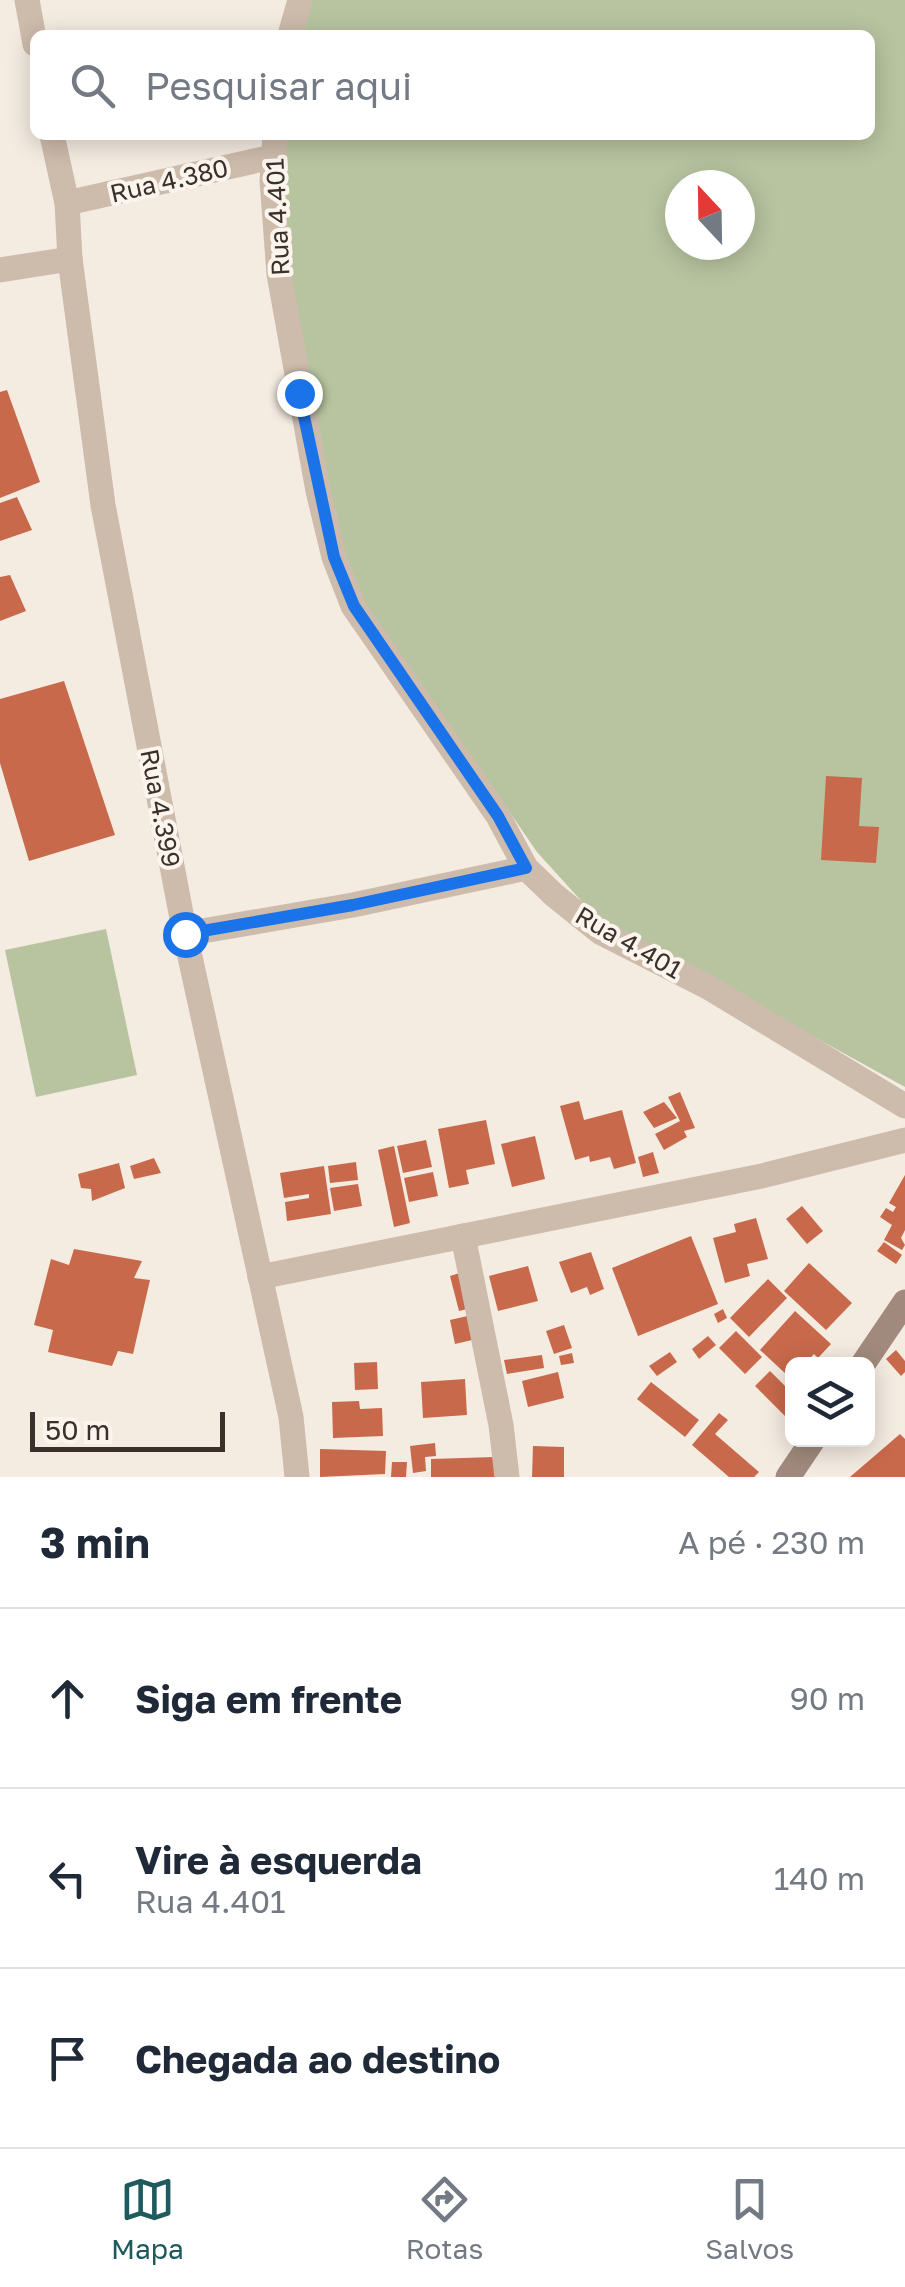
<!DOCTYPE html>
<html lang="pt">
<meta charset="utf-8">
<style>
:root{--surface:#fff;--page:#f6f6f7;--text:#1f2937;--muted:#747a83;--line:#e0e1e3;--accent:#1f5a5e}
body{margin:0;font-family:"Golos Text",sans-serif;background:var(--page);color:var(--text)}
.controls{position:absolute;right:30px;bottom:30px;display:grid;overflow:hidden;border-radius:15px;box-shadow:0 5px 25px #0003}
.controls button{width:90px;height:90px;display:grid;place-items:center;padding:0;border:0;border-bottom:2px solid var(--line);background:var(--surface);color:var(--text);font:50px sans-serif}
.compass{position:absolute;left:665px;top:170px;width:90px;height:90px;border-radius:50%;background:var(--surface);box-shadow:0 5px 25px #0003;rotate:338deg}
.scale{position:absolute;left:30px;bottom:25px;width:195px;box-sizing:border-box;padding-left:10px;border:5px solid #3b302b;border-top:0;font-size:28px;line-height:35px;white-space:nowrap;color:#3b302b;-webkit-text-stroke:8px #fbf5ee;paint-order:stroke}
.stop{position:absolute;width:30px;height:30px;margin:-22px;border:8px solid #1a73e8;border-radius:50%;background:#fff}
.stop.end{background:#1a73e8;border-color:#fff;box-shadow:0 2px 10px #0008}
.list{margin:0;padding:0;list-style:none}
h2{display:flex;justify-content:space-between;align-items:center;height:130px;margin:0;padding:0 40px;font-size:42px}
h2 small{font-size:32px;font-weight:400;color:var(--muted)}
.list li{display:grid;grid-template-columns:65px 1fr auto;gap:30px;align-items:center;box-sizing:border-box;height:180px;padding:0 40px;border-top:2px solid var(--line)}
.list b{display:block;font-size:38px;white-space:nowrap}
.list p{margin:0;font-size:32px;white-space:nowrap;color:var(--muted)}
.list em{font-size:32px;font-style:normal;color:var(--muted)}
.icon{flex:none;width:55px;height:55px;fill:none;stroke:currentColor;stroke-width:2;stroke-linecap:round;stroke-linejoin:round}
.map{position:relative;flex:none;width:905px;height:1477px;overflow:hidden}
.search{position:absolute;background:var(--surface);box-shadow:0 5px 25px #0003;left:30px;right:30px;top:30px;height:110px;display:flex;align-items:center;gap:25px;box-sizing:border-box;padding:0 35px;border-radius:15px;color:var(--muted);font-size:38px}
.sheet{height:670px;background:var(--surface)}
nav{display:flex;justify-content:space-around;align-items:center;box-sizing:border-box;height:140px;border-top:2px solid var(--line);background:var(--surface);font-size:28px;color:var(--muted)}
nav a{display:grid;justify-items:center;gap:5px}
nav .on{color:var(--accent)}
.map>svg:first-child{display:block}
.green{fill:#b8c4a0;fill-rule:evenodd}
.building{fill:#c8694b}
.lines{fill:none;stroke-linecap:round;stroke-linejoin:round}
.minor{stroke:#cdbbac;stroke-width:25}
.secondary{stroke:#a18a7d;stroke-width:25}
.route{stroke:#1a73e8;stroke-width:12}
.labels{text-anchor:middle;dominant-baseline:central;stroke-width:8;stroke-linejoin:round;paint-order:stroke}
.street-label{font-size:25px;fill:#3b302b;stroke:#fbf5ee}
</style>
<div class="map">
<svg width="905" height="1477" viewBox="0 0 905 1477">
<rect width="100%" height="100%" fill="#f4ebe1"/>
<!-- green -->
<g class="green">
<path d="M 300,0 L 905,0 L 905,1087 L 595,916 L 537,852 L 467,750 L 353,606 L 299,393 L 279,135 L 870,135 L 870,35 L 295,35 ZM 680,185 L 740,185 L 740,245 L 680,245 Z"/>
<polygon points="106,929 137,1075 36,1097 5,950"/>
</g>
<!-- building -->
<g class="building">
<polygon points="7,390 40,482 0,498 0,392"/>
<polygon points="17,497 32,530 0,541 0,503"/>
<polygon points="10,575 26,611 0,621 0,577"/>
<polygon points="64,681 115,835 29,861 0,763 0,699"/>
<polygon points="826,776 862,778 859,826 879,827 876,863 821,860"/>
<polygon points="680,1092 695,1128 684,1131 687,1137 664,1150 655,1134 680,1121 668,1097"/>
<polygon points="579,1101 584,1120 622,1110 636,1163 614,1169 610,1157 590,1162 589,1156 575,1160 560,1106"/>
<polygon points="664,1102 677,1118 654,1128 643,1112"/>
<polygon points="486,1120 495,1164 466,1170 469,1184 449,1188 438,1129"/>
<polygon points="535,1136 545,1179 512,1187 501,1144"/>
<polygon points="426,1140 432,1167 403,1173 397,1146"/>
<polygon points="394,1146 410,1223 394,1227 378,1150"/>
<polygon points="653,1152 659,1173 643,1177 638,1157"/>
<polygon points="154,1158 161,1173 134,1179 130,1166"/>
<polygon points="356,1162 358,1180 330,1183 328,1166"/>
<polygon points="119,1163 125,1188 92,1201 91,1189 81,1188 78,1174"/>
<polygon points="324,1166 331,1214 287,1221 285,1202 309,1198 309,1194 284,1198 280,1173"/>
<polygon points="433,1172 438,1196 409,1202 404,1178"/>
<polygon points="905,1175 905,1230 901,1238 905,1245 902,1250 884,1240 892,1225 880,1217 886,1208 893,1212 896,1207 889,1203"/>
<polygon points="358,1184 362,1206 334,1211 330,1188"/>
<polygon points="802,1206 823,1231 807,1244 786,1219"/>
<polygon points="756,1218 768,1259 747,1264 750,1276 725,1283 713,1238 736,1232 734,1224"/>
<polygon points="691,1236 718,1304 638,1336 612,1268"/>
<polygon points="884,1242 902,1255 896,1264 877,1251"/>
<polygon points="74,1249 142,1261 134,1278 150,1280 133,1354 118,1351 112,1366 48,1352 53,1330 34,1325 51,1259 69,1265"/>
<polygon points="591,1252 604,1289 590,1295 587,1287 571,1293 559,1262"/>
<polygon points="809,1263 852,1303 826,1330 784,1291"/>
<polygon points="528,1266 538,1301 498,1311 489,1276"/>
<polygon points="466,1271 475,1307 459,1311 450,1276"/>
<polygon points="768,1279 787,1298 749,1337 730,1318"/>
<polygon points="723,1309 727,1318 718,1323 714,1314"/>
<polygon points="795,1311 831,1344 818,1358 814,1354 804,1364 792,1364 787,1375 760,1350"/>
<polygon points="472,1315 472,1340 455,1344 450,1320"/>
<polygon points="564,1325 572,1348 554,1354 546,1331"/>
<polygon points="736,1331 762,1357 745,1374 719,1348"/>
<polygon points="708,1336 716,1345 699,1359 692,1349"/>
<polygon points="896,1350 905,1361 905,1372 901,1376 886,1359"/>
<polygon points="670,1352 677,1362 657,1376 649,1366"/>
<polygon points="572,1353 574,1363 561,1365 559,1356"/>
<polygon points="542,1355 544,1368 507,1374 504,1360"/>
<polygon points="377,1362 378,1389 355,1390 354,1363"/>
<polygon points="770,1371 792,1393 792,1414 788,1419 755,1386"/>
<polygon points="558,1372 564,1398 528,1407 522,1381"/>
<polygon points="465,1379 467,1415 423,1418 421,1382"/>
<polygon points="651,1382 699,1420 685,1437 637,1399"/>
<polygon points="359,1401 360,1409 382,1408 383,1436 333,1438 332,1402"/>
<polygon points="719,1413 728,1420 715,1434 759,1472 754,1477 729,1477 692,1445"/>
<polygon points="900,1434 905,1439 905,1477 850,1477"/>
<polygon points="435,1443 436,1456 425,1457 426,1471 413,1473 410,1446"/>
<polygon points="533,1446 564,1447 564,1477 532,1477"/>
<polygon points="320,1449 386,1451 385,1474 320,1477"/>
<polygon points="495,1457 496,1477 431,1477 431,1459"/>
<polygon points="392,1462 407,1462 406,1477 391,1477"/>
</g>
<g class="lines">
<!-- minor -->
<g class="minor">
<polyline points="27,0 35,44"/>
<polyline points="290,35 300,0"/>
<polyline points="52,135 67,203 70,259 103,505 185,934 291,1417 297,1477"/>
<polyline points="275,135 272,180 279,274 318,491 334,557 353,606 498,816 526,868 554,895 600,932 708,987 905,1106"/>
<polyline points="67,203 272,157"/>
<polyline points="0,270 70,259"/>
<polyline points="185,934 353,905 526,868"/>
<polyline points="463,1236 501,1425 507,1477"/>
<polyline points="260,1277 762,1176 905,1140"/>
</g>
<!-- secondary -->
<g class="secondary">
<polyline points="863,1364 905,1302"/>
<polyline points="788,1477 813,1440"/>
</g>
</g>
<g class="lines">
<!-- route -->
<polyline class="route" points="185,934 353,905 526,868 498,816 354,606 334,557 299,393"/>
</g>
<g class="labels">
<!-- street labels -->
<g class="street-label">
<text transform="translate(169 180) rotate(-13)">Rua 4.380</text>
<text transform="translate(277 217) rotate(-93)">Rua 4.401</text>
<text transform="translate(161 808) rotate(79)">Rua 4.399</text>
<text transform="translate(629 942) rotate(30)">Rua 4.401</text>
</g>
</g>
</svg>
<div class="controls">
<button><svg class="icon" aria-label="layers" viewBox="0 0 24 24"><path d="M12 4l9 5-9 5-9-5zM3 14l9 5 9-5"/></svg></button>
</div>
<svg class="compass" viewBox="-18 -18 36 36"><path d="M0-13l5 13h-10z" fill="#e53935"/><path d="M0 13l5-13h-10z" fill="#747a83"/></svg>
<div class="scale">50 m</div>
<div class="stop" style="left:185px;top:934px"></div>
<div class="stop end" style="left:299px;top:393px"></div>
<div class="search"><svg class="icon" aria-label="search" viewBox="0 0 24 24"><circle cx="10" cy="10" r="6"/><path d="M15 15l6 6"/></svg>Pesquisar aqui</div>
</div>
<section class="sheet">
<h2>3 min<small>A pé · 230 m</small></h2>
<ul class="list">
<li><svg class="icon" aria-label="ahead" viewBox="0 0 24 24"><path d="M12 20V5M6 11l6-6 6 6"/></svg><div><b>Siga em frente</b></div><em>90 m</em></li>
<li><svg class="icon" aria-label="left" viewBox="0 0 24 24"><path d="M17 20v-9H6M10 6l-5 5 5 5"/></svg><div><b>Vire à esquerda</b><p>Rua 4.401</p></div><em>140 m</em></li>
<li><svg class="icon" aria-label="arrive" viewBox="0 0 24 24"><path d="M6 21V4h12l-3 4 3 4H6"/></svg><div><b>Chegada ao destino</b></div></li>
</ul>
</section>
<nav>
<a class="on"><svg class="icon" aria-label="map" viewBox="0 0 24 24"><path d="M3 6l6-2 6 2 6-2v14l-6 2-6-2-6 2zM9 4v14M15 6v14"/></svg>Mapa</a>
<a><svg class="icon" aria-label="directions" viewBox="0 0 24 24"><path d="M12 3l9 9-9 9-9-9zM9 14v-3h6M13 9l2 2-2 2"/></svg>Rotas</a>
<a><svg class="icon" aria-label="saved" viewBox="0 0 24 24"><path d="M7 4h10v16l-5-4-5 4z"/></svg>Salvos</a>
</nav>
